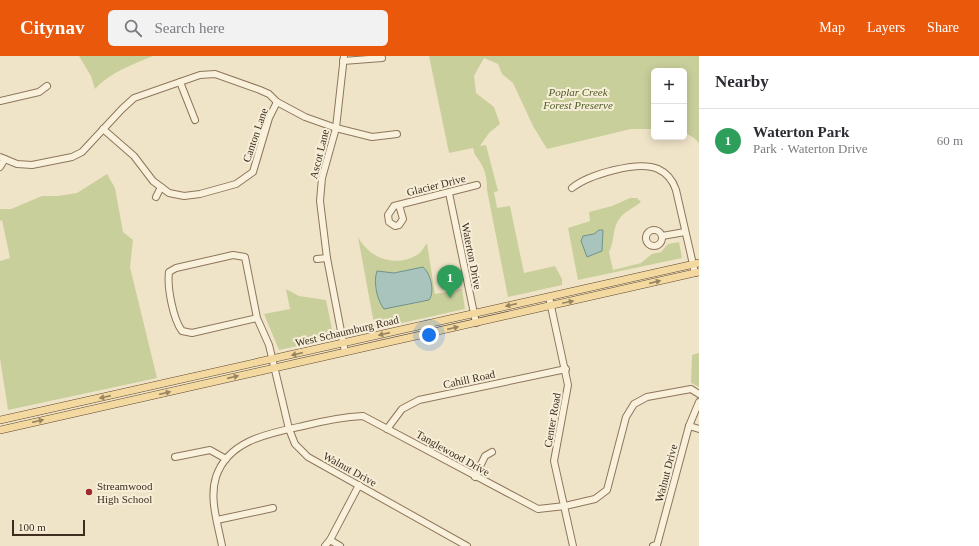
<!DOCTYPE html>
<meta charset="utf-8">
<style>
:root{--surface:#fff;--page:#f2f2f3;--text:#2b2b33;--muted:#7c7c81;--line:#e1e1e2;--accent:#ea580c}
body{margin:0;font-family:"Times New Roman",serif;background:var(--page);color:var(--text)}
.controls{position:absolute;right:12px;top:12px;display:grid;overflow:hidden;border-radius:6px;box-shadow:0 2px 10px #0003}
.controls button{width:36px;height:36px;display:grid;place-items:center;padding:0;border:0;border-bottom:1px solid var(--line);background:var(--surface);color:var(--text);font:20px sans-serif}
.scale{position:absolute;left:12px;bottom:10px;width:73px;box-sizing:border-box;padding-left:4px;border:2px solid #3d2e20;border-top:0;font-size:11px;line-height:14px;white-space:nowrap;color:#3d2e20;-webkit-text-stroke:3px #f7eed8;paint-order:stroke}
.you{position:absolute;left:429px;top:279px;width:14px;height:14px;margin:-10px;border:3px solid #fff;border-radius:50%;background:#1a73e8;box-shadow:0 0 0 6px #1a73e833}
.badge{display:grid;place-items:center;width:26px;height:26px;border-radius:50%;background:var(--accent);color:#fff;font-size:13px;font-weight:700}
.pin{position:absolute;translate:-50% -33px;filter:drop-shadow(0 1px 2px #0008)}
.pin::after{content:'';position:absolute;top:21px;width:14px;height:12px;background:inherit;clip-path:polygon(0 0,100% 0,50% 100%)}
.list{margin:0;padding:0;list-style:none}
h2{display:flex;justify-content:space-between;align-items:center;height:52px;margin:0;padding:0 16px;font-size:17px}
h2 small{font-size:13px;font-weight:400;color:var(--muted)}
.list li{display:grid;grid-template-columns:26px 1fr auto;gap:12px;align-items:center;box-sizing:border-box;height:64px;padding:0 16px;border-top:1px solid var(--line)}
.list b{display:block;font-size:15px;white-space:nowrap}
.list p{margin:0;font-size:13px;white-space:nowrap;color:var(--muted)}
.list em{font-size:13px;font-style:normal;color:var(--muted)}
.icon{flex:none;width:22px;height:22px;fill:none;stroke:currentColor;stroke-width:2;stroke-linecap:round;stroke-linejoin:round}
.map{position:relative;flex:none;width:699px;height:490px;overflow:hidden}
header{display:flex;align-items:center;gap:24px;box-sizing:border-box;height:56px;padding:0 20px;background:var(--accent);color:#fff}
header strong{font-size:19px}
nav{display:flex;gap:22px;margin-inline-start:auto;font-size:14px}
.search{width:280px;height:36px;background:var(--page);display:flex;align-items:center;gap:10px;box-sizing:border-box;padding:0 14px;border-radius:6px;color:var(--muted);font-size:15px}
main{display:flex}
aside{flex:1;background:var(--surface)}
.map>svg:first-child{display:block}
.green{fill:#c9cf9b}
.water{fill:#a9c4bc;stroke:#6f938a}
.lines{fill:none;stroke-linecap:round;stroke-linejoin:round}
.minor-casing{stroke:#8d765c;stroke-width:8}
.major-casing{stroke:#5b4430;stroke-width:8}
.minor{stroke:#faf1dc;stroke-width:6}
.major{stroke:#f3d9a0;stroke-width:7}
.oneway{fill:#988460}
.poi-dot{fill:#9e2a2b;stroke:#f7eed8;stroke-width:1.5}
.labels{text-anchor:middle;dominant-baseline:central;stroke-width:4;stroke-linejoin:round;paint-order:stroke}
.park-label{font-size:11px;font-style:italic;fill:#4d5a26;stroke:#f7eed8}
.street-label{font-size:11px;fill:#3d2e20;stroke:#f7eed8}
.poi-label{font-size:11px;fill:#3d2e20;stroke:#f7eed8;text-anchor:start}
</style>
<header>
<strong>Citynav</strong>
<div class="search"><svg class="icon" aria-label="search" viewBox="0 0 24 24"><circle cx="10" cy="10" r="6"/><path d="M15 15l6 6"/></svg>Search here</div>
<nav><a>Map</a><a>Layers</a><a>Share</a></nav>
</header>
<main>
<div class="map">
<svg width="699" height="490" viewBox="0 0 699 490">
<rect width="100%" height="100%" fill="#f0e4c8"/>
<!-- green -->
<g class="green">
<path d="M 79,0 L 153,0 C 132,9 110,16 95,33 L 91,20 Z"/>
<path d="M 429,0 L 699,0 L 699,87 L 694,82 L 684,76 L 684,15 L 654,15 L 654,73 L 631,73 L 547,93 L 533,70 L 513,27 L 502,18 L 498,8 L 484,2 L 474,20 L 476,37 L 494,51 L 500,68 L 489,77 L 480,90 L 486,89 L 498,135 L 494,136 L 497,152 L 510,150 L 524,217 L 555,210 L 562,223 L 562,229 L 508,241 L 487,134 C 487,124 486,115 480,106 C 476,99 475,101 473,92 L 449,97 Z"/>
<polygon points="107,118 115,132 123,176 133,184 130,211 157,322 8,354 0,302 0,205 10,202 2,164 0,165 0,153 11,153 42,140 58,140 77,137"/>
<path d="M 630,142 L 637,142 L 641,146 C 634,152 625,155 620,162 C 612,171 615,185 609,196 L 613,214 L 641,207 L 652,198 L 661,196 L 668,188 L 679,186 L 682,202 L 578,224 L 568,172 L 590,165 L 589,156 L 612,150 Z"/>
<path d="M 358,181 C 369,202 395,212 417,199 C 421,197 424,191 427,187 L 435,238 L 462,233 L 465,253 L 375,273 Z"/>
<polygon points="286,233 299,240 326,244 334,282 279,294 264,258 290,253"/>
<polygon points="699,297 699,331 691,327 692,299"/>
</g>
<!-- water -->
<g class="water">
<polygon points="599,174 603,174 602,195 587,201 581,185 583,180 594,178"/>
<path d="M 423,211 C 431,218 435,236 429,244 L 384,253 C 377,244 373,226 377,215 L 394,217 Z"/>
</g>
<g class="lines">
<!-- minor casing -->
<g class="minor-casing">
<g id="minor">
<polyline points="344,0 336,72 322,122 320,145 327,202 345,296"/>
<polyline points="343,5 382,2"/>
<polyline points="180,26 195,64"/>
<polyline points="0,45 39,36 47,30"/>
<polyline points="103,73 134,100 153,125 169,137 184,140 200,138 236,128 253,116 269,62 277,46"/>
<polyline points="0,101 17,108 32,109 72,101 82,96 122,53 134,42 200,19 215,18 260,34 269,38 277,46 305,61 336,72 372,81 397,78"/>
<polyline points="0,111 5,103"/>
<path d="M 572,132 C 588,119 638,104 658,113 C 667,117 673,125 676,134 L 695,217"/>
<polyline points="449,137 476,267"/>
<polyline points="156,141 161,131"/>
<polyline points="399,149 403,163 399,169 395,170 389,166 388,159 394,150 477,129"/>
<circle cx="654" cy="182" r="8"/>
<polyline points="662,180 685,176"/>
<polyline points="317,203 327,202"/>
<polyline points="549,241 568,329 554,405 573,490"/>
<path d="M 257,262 L 192,277 L 182,275 C 173,263 167,231 169,216 L 176,212 L 233,199 L 245,201 L 257,262 L 269,289 L 289,373 L 295,388 L 308,401 L 467,490"/>
<polyline points="689,370 699,373"/>
<polyline points="387,373 402,353 419,344 566,313"/>
<polyline points="175,401 210,394 226,403"/>
<polyline points="475,421 485,400 492,396"/>
<polyline points="217,464 273,452"/>
<polyline points="330,484 340,490"/>
<path d="M 222,490 C 218,468 209,443 216,421 C 228,384 270,377 303,370 C 323,365 342,361 363,360 L 538,453 L 565,450 L 595,443 L 607,434 L 626,361 L 634,348 L 647,341 L 691,333 L 699,338"/>
<polyline points="325,490 330,484 359,429"/>
<polyline points="653,490 657,489 689,370 699,346"/>
</g>
</g>
<!-- major casing -->
<g class="major-casing">
<g id="major">
<polyline points="0,364 699,207"/>
<polyline points="0,374 699,216"/>
</g>
</g>
<!-- minor -->
<use href="#minor" class="minor"/>
<!-- major -->
<use href="#major" class="major"/>
</g>
<!-- one-way arrows -->
<defs><path id="oneway-solid" d="M-6-.8H1V-3.2L6.5 0L1 3.2V.8H-6Z"/></defs>
<g class="oneway">
<use href="#oneway-solid" transform="translate(655 226) rotate(-13)"/>
<use href="#oneway-solid" transform="translate(568 246) rotate(-12)"/>
<use href="#oneway-solid" transform="translate(511 249) rotate(167)"/>
<use href="#oneway-solid" transform="translate(453 272) rotate(-13)"/>
<use href="#oneway-solid" transform="translate(384 278) rotate(167)"/>
<use href="#oneway-solid" transform="translate(297 298) rotate(167)"/>
<use href="#oneway-solid" transform="translate(233 321) rotate(-13)"/>
<use href="#oneway-solid" transform="translate(165 337) rotate(-13)"/>
<use href="#oneway-solid" transform="translate(105 341) rotate(167)"/>
<use href="#oneway-solid" transform="translate(38 365) rotate(-13)"/>
</g>
<!-- markers -->
<circle class="poi-dot" cx="89" cy="436" r="4"/>
<g class="labels">
<!-- park labels -->
<g class="park-label">
<text x="578" y="36">Poplar Creek<tspan x="578" dy="13">Forest Preserve</tspan></text>
</g>
<!-- street labels -->
<g class="street-label">
<text transform="translate(255 79) rotate(-71)">Canton Lane</text>
<text transform="translate(319 98) rotate(-76)">Ascot Lane</text>
<text transform="translate(436 129) rotate(-14)">Glacier Drive</text>
<text transform="translate(472 200) rotate(79)">Waterton Drive</text>
<text transform="translate(347 275) rotate(-13)">West Schaumburg Road</text>
<text transform="translate(469 323) rotate(-12)">Cahill Road</text>
<text transform="translate(552 364) rotate(-80)">Center Road</text>
<text transform="translate(453 397) rotate(29)">Tanglewood Drive</text>
<text transform="translate(350 413) rotate(29)">Walnut Drive</text>
<text transform="translate(666 417) rotate(-75)">Walnut Drive</text>
</g>
<!-- poi labels -->
<g class="poi-label">
<text x="97" y="430">Streamwood<tspan x="97" dy="13">High School</tspan></text>
</g>
</g>
</svg>
<div class="controls">
<button>+</button>
<button>−</button>
</div>
<div class="scale">100 m</div>
<div class="you"></div>
<div class="pin badge" style="left:450px;top:242px;background:#2e9e5b">1</div>
</div>
<aside>
<h2>Nearby<small></small></h2>
<ul class="list">
<li><span class="badge" style="background:#2e9e5b">1</span><div><b>Waterton Park</b><p>Park · Waterton Drive</p></div><em>60 m</em></li>
</ul>
</aside>
</main>
